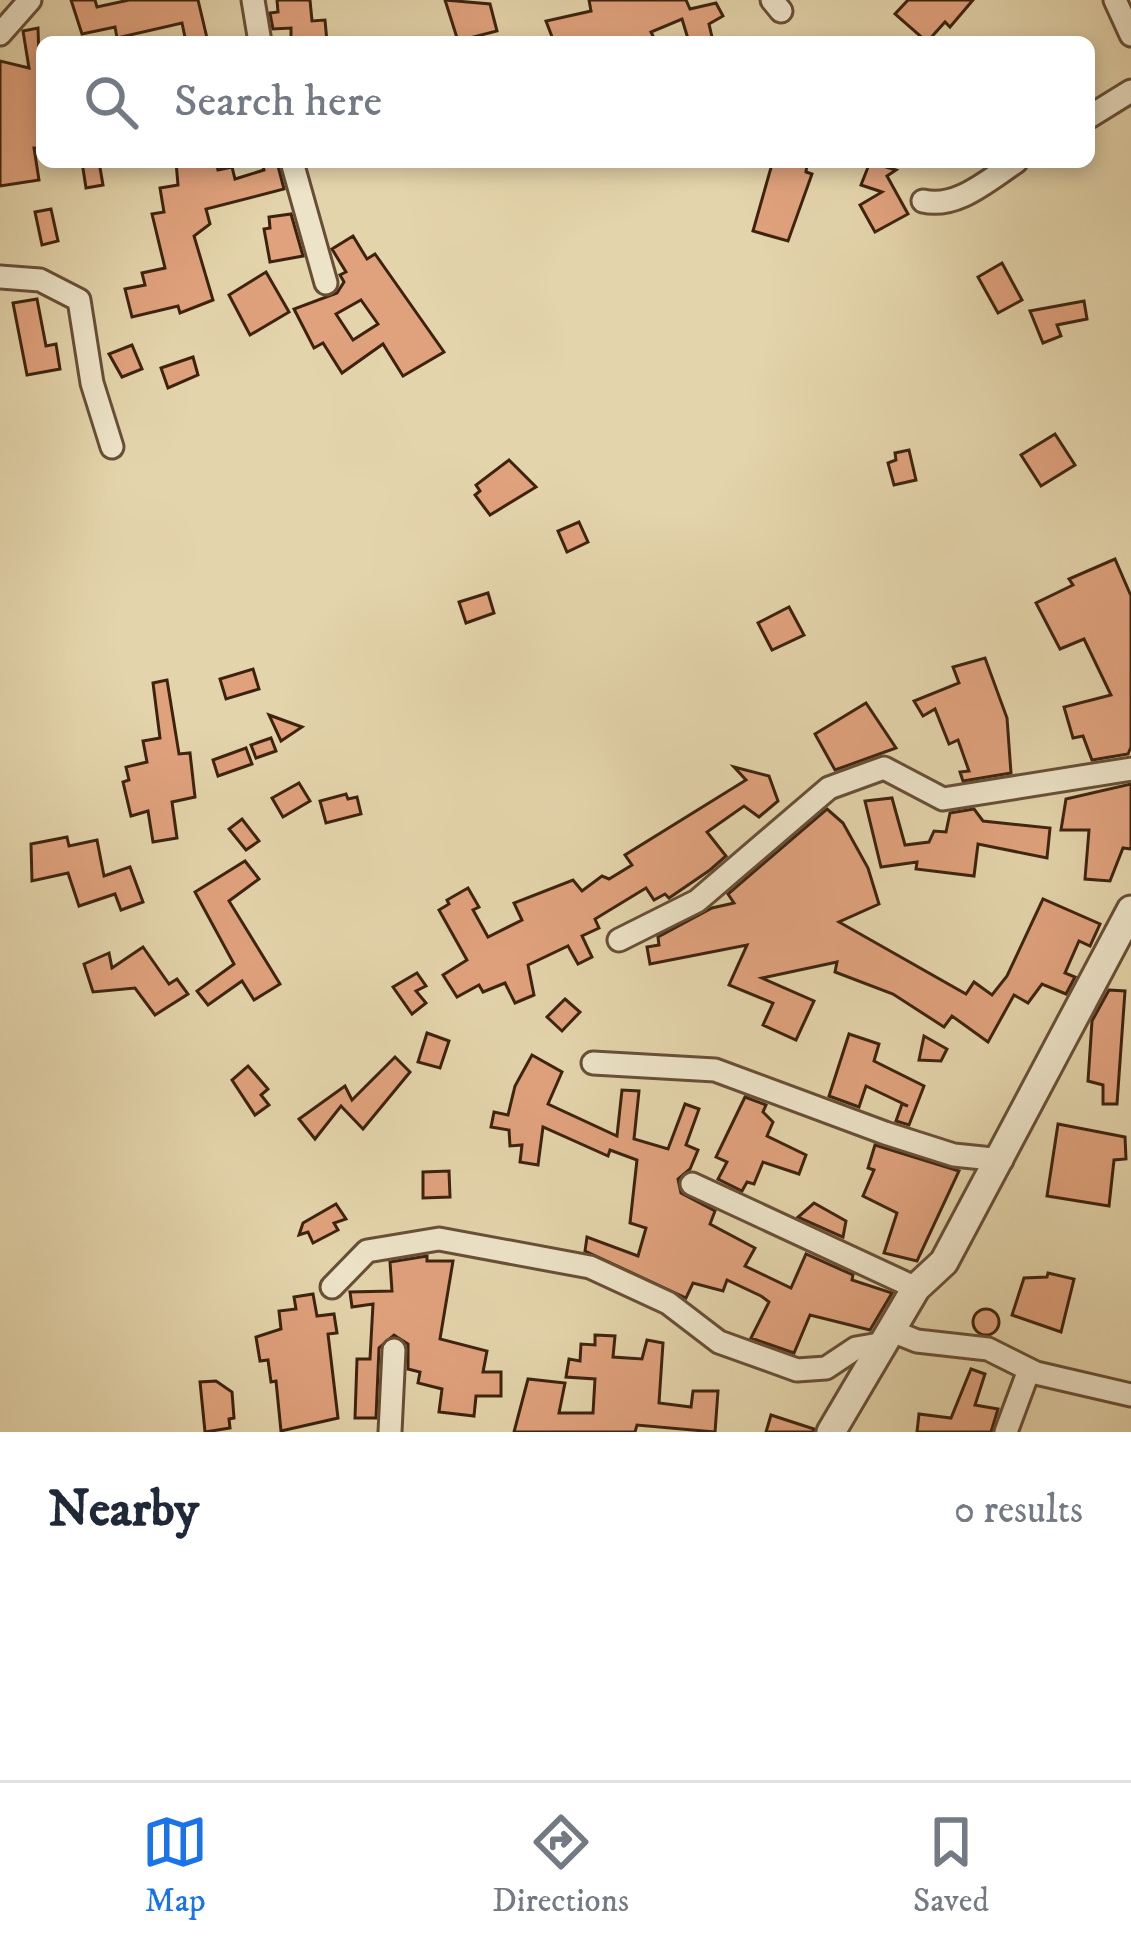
<!DOCTYPE html>
<style>
:root{--surface:#fff;--page:#f6f6f7;--text:#1f2937;--muted:#747a83;--line:#e0e1e3;--accent:#1a73e8}
body{margin:0;font-family:"IM FELL DW Pica",serif;background:var(--page);color:var(--text)}
.list{margin:0;padding:0;list-style:none}
h2{display:flex;justify-content:space-between;align-items:center;height:156px;margin:0;padding:0 48px;font-size:51px}
h2 small{font-size:39px;font-weight:400;color:var(--muted)}
.icon{flex:none;width:66px;height:66px;fill:none;stroke:currentColor;stroke-width:2;stroke-linecap:round;stroke-linejoin:round}
.map{position:relative;flex:none;width:1131px;height:1432px;overflow:hidden}
.search{position:absolute;background:var(--surface);box-shadow:0 6px 18px #0003;left:36px;right:36px;top:36px;height:132px;display:flex;align-items:center;gap:30px;box-sizing:border-box;padding:0 42px;border-radius:18px;color:var(--muted);font-size:45px}
.sheet{height:348px;background:var(--surface)}
nav{display:flex;justify-content:space-around;align-items:center;box-sizing:border-box;height:168px;border-top:3px solid var(--line);background:var(--surface);font-size:33px;color:var(--muted)}
nav a{display:grid;justify-items:center;gap:6px}
nav .on{color:var(--accent)}
.map>svg:first-child{display:block}
.building{fill:#e0a27d;stroke:#3d230f;stroke-width:3;fill-rule:evenodd}
.lines{fill:none;stroke-linecap:round;stroke-linejoin:round}
.minor-casing{stroke:#674f36;stroke-width:27}
.tertiary-casing{stroke:#674f36;stroke-width:33}
.minor{stroke:#ede3c8;stroke-width:21}
.tertiary{stroke:#ede3c8;stroke-width:27}
</style>
<div class="map">
<svg width="1131" height="1432" viewBox="0 0 1131 1432">
<rect width="100%" height="100%" fill="#e4d4ab"/>
<filter id="stains"><feTurbulence type="fractalNoise" baseFrequency=".00167" numOctaves="4"/><feColorMatrix values="0 0 0 0 .2 0 0 0 0 .09 0 0 0 0 .02 0 0 0 .5 -.17"/></filter>
<radialGradient id="worn" r=".72"><stop offset=".6" stop-color="#630" stop-opacity="0"/><stop offset="1" stop-color="#630" stop-opacity=".3"/></radialGradient>
<!-- building -->
<g class="building">
<polygon points="71,0 95,0 97,7 129,0 198,0 207,38 186,42 182,23 117,38 115,27 82,34"/>
<polygon points="277,0 310,0 312,21 325,20 327,42 291,42 291,28 273,29 270,13 278,12"/>
<polygon points="445,0 490,4 497,31 458,41"/>
<polygon points="589,0 686,0 690,9 716,3 723,16 709,24 712,37 689,42 682,19 651,32 656,42 554,42 546,21 591,11"/>
<polygon points="908,0 973,0 950,27 945,22 927,42 895,14"/>
<polygon points="38,28 42,148 34,148 39,180 0,186 0,61 29,68 23,31"/>
<polygon points="82,162 99,162 103,185 86,188"/>
<polygon points="176,162 216,162 218,170 232,167 235,179 264,170 262,162 277,162 284,189 206,209 210,224 194,236 213,300 180,313 178,306 132,317 125,289 145,285 142,273 165,268 152,214 164,212 160,188 178,185"/>
<polygon points="870,162 896,170 887,176 908,214 875,232 860,205 882,192 861,185"/>
<polygon points="772,164 807,164 806,172 812,174 788,241 753,231"/>
<polygon points="51,209 58,241 42,245 35,212"/>
<polygon points="291,214 303,256 270,262 264,229 270,228 269,217"/>
<path d="M 353,236 L 367,259 L 375,254 L 444,352 L 403,376 L 383,344 L 342,373 L 323,343 L 314,348 L 294,309 L 337,293 L 344,282 L 340,275 L 346,272 L 332,249 ZM 361,300 L 378,324 L 353,340 L 336,314 Z"/>
<polygon points="1002,263 1022,300 998,313 978,277"/>
<polygon points="266,272 289,312 250,335 229,295"/>
<polygon points="37,299 46,346 56,344 60,369 27,375 13,303"/>
<polygon points="1084,301 1087,319 1057,325 1061,336 1043,343 1030,311"/>
<polygon points="132,345 142,369 122,377 109,354"/>
<polygon points="193,357 198,375 168,388 161,368"/>
<polygon points="1055,434 1075,465 1041,486 1021,455"/>
<polygon points="909,450 916,480 894,485 888,463 896,460 895,453"/>
<polygon points="509,460 536,487 490,515 475,495 480,491 476,485"/>
<polygon points="579,522 588,542 567,552 558,531"/>
<polygon points="1115,559 1131,596 1131,747 1128,754 1092,760 1083,736 1073,738 1064,707 1111,695 1084,639 1060,649 1036,603 1073,585 1069,579"/>
<polygon points="488,593 494,613 466,623 459,602"/>
<polygon points="789,607 804,635 772,650 758,623"/>
<polygon points="985,658 1007,718 1011,773 963,781 960,772 969,771 958,740 949,744 935,709 923,716 914,701 959,683 953,667"/>
<polygon points="253,669 259,689 226,699 220,679"/>
<polygon points="167,680 179,754 190,753 195,797 172,802 177,838 153,842 148,811 131,816 123,782 129,780 126,767 147,762 143,741 160,738 153,683"/>
<polygon points="866,703 896,748 835,770 815,734"/>
<polygon points="269,715 302,727 281,741"/>
<polygon points="271,738 276,751 256,758 251,745"/>
<polygon points="246,748 252,764 218,776 213,760"/>
<polygon points="734,767 769,776 778,801 759,817 744,806 707,832 726,856 710,870 669,898 665,894 654,900 646,888 595,919 599,928 582,936 592,957 578,964 568,946 528,965 534,995 515,1003 505,983 483,992 479,985 457,997 443,975 467,960 439,910 449,904 447,900 468,888 479,907 473,910 488,937 522,920 514,903 573,880 582,891 602,876 609,879 632,865 625,855 746,780"/>
<polygon points="299,783 310,801 283,817 272,798"/>
<polygon points="1131,784 1131,849 1123,848 1110,881 1085,879 1089,830 1061,830 1066,799"/>
<polygon points="346,794 348,799 357,797 361,814 326,823 320,801"/>
<polygon points="892,798 905,845 929,842 934,831 946,832 950,813 974,809 983,821 1050,828 1047,858 978,844 974,876 916,869 917,862 881,867 865,801"/>
<polygon points="827,809 843,823 868,868 879,904 839,922 966,994 974,982 992,995 1007,976 1043,899 1100,924 1090,946 1079,941 1065,973 1075,977 1066,994 1042,984 1028,1003 1014,995 988,1042 952,1016 944,1027 893,994 835,972 837,962 762,978 814,1001 796,1040 763,1025 773,1003 729,985 747,945 650,964 647,947 659,945 658,937 712,908 734,903 728,894"/>
<polygon points="242,819 259,841 246,850 229,829"/>
<polygon points="67,837 69,846 97,840 104,876 130,867 143,902 121,910 115,894 79,906 68,873 32,881 31,844"/>
<polygon points="245,861 259,879 229,901 280,984 254,1000 242,981 208,1005 197,991 234,964 195,892"/>
<polygon points="143,947 169,984 177,979 188,994 155,1015 135,988 93,992 84,964 109,953 112,968"/>
<polygon points="417,973 426,986 416,991 426,1003 412,1014 393,987"/>
<polygon points="1109,990 1125,991 1117,1104 1103,1104 1103,1085 1088,1081 1092,1021"/>
<polygon points="565,999 580,1012 562,1031 547,1017"/>
<polygon points="427,1033 449,1041 440,1068 418,1062"/>
<polygon points="849,1034 879,1044 874,1061 924,1086 909,1125 896,1121 902,1104 908,1106 866,1086 859,1107 829,1096"/>
<polygon points="924,1036 947,1049 941,1061 919,1060"/>
<polygon points="532,1055 562,1072 548,1104 617,1136 622,1090 639,1091 634,1139 668,1149 685,1104 699,1109 686,1145 698,1150 690,1169 678,1179 681,1193 715,1211 710,1224 755,1248 745,1266 791,1288 806,1254 853,1275 852,1280 892,1293 870,1330 810,1315 794,1353 751,1338 769,1302 761,1296 727,1280 723,1291 693,1283 686,1298 585,1251 587,1237 638,1256 646,1228 630,1223 637,1160 610,1150 608,1156 543,1127 538,1165 520,1162 522,1145 510,1146 509,1130 491,1127 494,1112 508,1115 515,1086"/>
<polygon points="395,1057 410,1072 363,1129 341,1106 315,1139 299,1119 345,1086 352,1100"/>
<polygon points="248,1066 268,1089 261,1095 269,1105 255,1115 232,1080"/>
<polygon points="745,1097 766,1105 763,1112 773,1122 767,1136 806,1155 799,1174 763,1162 754,1184 747,1182 742,1191 718,1179 727,1162 716,1157"/>
<polygon points="1058,1124 1125,1137 1126,1159 1114,1160 1109,1206 1047,1196"/>
<polygon points="875,1145 959,1171 917,1261 884,1253 897,1213 863,1196 874,1170 868,1168"/>
<polygon points="449,1171 450,1197 423,1198 423,1172"/>
<polygon points="814,1203 846,1221 843,1237 798,1217"/>
<polygon points="336,1204 346,1219 334,1223 338,1230 313,1243 308,1232 299,1235 303,1223"/>
<polygon points="427,1256 427,1261 453,1261 440,1339 487,1351 483,1372 501,1372 501,1396 476,1396 474,1416 439,1412 442,1389 418,1383 420,1372 408,1369 408,1344 394,1335 379,1348 376,1418 355,1418 357,1359 370,1359 373,1304 352,1307 350,1292 392,1291 390,1262"/>
<polygon points="1048,1273 1074,1279 1061,1332 1012,1315 1024,1278 1047,1277"/>
<polygon points="313,1294 317,1316 334,1314 337,1333 328,1334 338,1418 281,1431 276,1381 271,1382 268,1360 260,1361 256,1337 281,1329 279,1311 296,1309 294,1297"/>
<circle cx="986" cy="1322" r="13"/>
<polygon points="595,1335 615,1336 613,1357 642,1359 647,1340 663,1343 659,1403 691,1407 693,1391 718,1391 715,1432 637,1425 635,1432 514,1432 528,1379 565,1383 559,1413 593,1413 595,1379 566,1377 569,1359 580,1361 581,1344 595,1345"/>
<polygon points="971,1369 985,1374 975,1405 998,1409 991,1432 917,1432 919,1414 951,1418"/>
<polygon points="216,1381 232,1392 234,1418 229,1419 230,1428 205,1432 200,1382"/>
<polygon points="771,1415 814,1429 813,1432 766,1432"/>
</g>
<g class="lines">
<!-- minor casing -->
<g class="minor-casing">
<g id="minor">
<polyline points="253,0 260,42"/>
<polyline points="772,0 781,11"/>
<polyline points="1115,0 1131,35"/>
<polyline points="0,34 30,0"/>
<polyline points="1089,117 1131,91"/>
<polyline points="292,162 326,283"/>
<path d="M 923,201 C 957,209 988,180 1016,162"/>
<polyline points="0,277 40,280 79,300 92,383 112,447"/>
<polyline points="619,940 697,901 829,788 884,768 943,799 1131,769"/>
<polyline points="593,1063 715,1070 885,1133 954,1155 1002,1160"/>
<polyline points="692,1184 916,1288"/>
<polyline points="332,1287 367,1251 439,1239 590,1267 668,1303 719,1342 797,1370 826,1368 856,1348 885,1343"/>
<polyline points="892,1331 917,1341 988,1349 1036,1373 1131,1395"/>
<polyline points="390,1432 394,1350"/>
<polyline points="1006,1432 1029,1370"/>
</g>
</g>
<!-- tertiary casing -->
<g class="tertiary-casing">
<polyline id="tertiary" points="831,1432 916,1288 944,1262 1131,910"/>
</g>
<!-- minor -->
<use href="#minor" class="minor"/>
<!-- tertiary -->
<use href="#tertiary" class="tertiary"/>
</g>
<rect width="100%" height="100%" filter="url(#stains)"/>
<rect width="100%" height="100%" fill="url(#worn)"/>
</svg>
<div class="search"><svg class="icon" aria-label="search" viewBox="0 0 24 24"><circle cx="10" cy="10" r="6"/><path d="M15 15l6 6"/></svg>Search here</div>
</div>
<section class="sheet">
<h2>Nearby<small>0 results</small></h2>
<ul class="list">
</ul>
</section>
<nav>
<a class="on"><svg class="icon" aria-label="map" viewBox="0 0 24 24"><path d="M3 6l6-2 6 2 6-2v14l-6 2-6-2-6 2zM9 4v14M15 6v14"/></svg>Map</a>
<a><svg class="icon" aria-label="directions" viewBox="0 0 24 24"><path d="M12 3l9 9-9 9-9-9zM9 14v-3h6M13 9l2 2-2 2"/></svg>Directions</a>
<a><svg class="icon" aria-label="saved" viewBox="0 0 24 24"><path d="M7 4h10v16l-5-4-5 4z"/></svg>Saved</a>
</nav>
